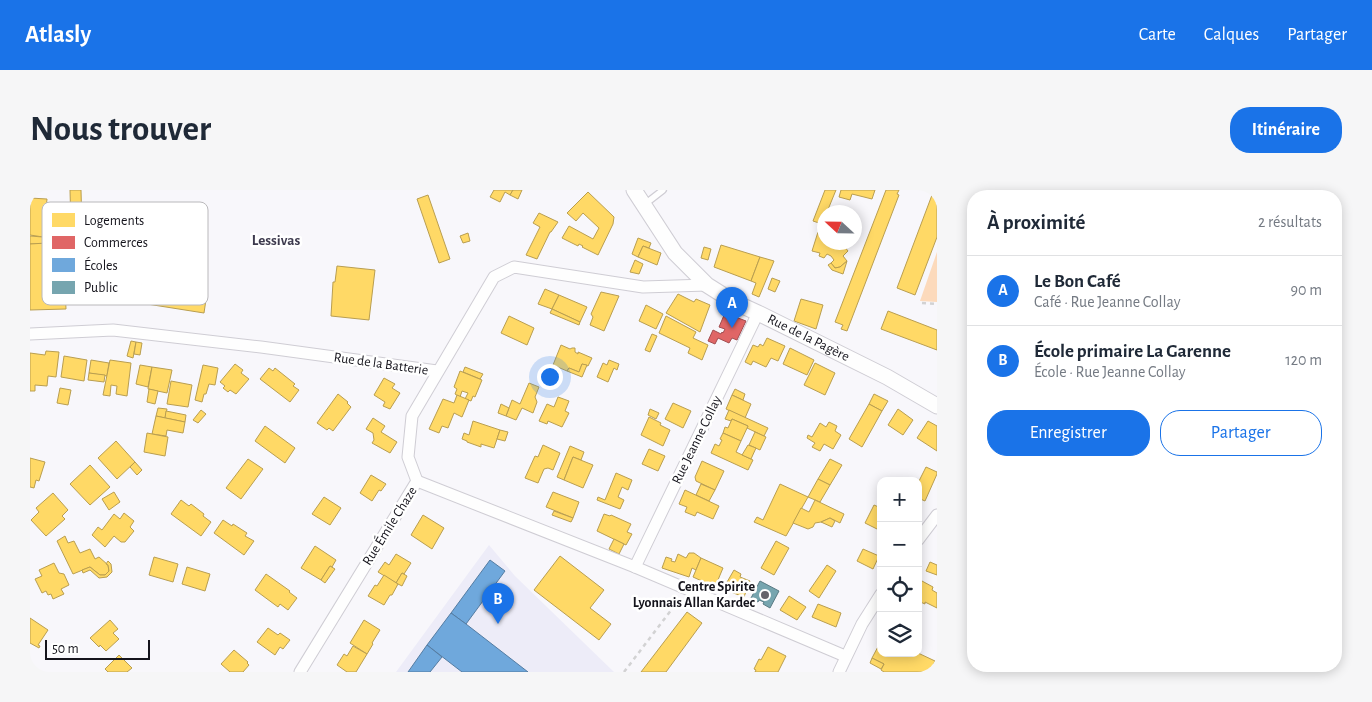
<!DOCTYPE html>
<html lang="fr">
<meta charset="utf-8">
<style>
:root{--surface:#fff;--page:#f6f6f7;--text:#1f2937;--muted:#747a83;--line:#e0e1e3;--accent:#1a73e8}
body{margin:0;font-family:"Alegreya Sans",sans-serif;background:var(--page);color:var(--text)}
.controls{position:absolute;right:15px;bottom:15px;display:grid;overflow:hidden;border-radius:10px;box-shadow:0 2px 12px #0003}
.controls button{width:45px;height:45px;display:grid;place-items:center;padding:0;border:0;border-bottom:1px solid var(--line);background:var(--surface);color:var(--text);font:25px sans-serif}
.compass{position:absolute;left:787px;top:15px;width:45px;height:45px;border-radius:50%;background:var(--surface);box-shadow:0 2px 12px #0003;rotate:292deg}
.scale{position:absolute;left:15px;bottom:12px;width:105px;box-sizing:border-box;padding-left:5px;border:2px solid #15141c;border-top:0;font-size:14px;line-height:18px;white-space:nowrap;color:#15141c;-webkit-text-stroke:4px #fff;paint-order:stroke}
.you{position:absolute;left:519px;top:186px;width:18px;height:18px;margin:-12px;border:4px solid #fff;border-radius:50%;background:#1a73e8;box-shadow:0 0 0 8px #1a73e833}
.badge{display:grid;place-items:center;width:32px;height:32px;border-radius:50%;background:var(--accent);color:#fff;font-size:16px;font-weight:700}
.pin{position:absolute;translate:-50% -41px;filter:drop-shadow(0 1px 2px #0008)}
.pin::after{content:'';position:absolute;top:26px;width:18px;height:15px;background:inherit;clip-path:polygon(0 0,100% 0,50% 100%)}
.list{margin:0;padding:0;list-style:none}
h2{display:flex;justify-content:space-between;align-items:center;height:65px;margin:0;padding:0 20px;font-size:21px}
h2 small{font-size:16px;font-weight:400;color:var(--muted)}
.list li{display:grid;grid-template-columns:32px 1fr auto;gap:15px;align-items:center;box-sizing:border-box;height:70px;padding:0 20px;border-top:1px solid var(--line)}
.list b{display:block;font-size:19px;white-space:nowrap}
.list p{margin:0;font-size:16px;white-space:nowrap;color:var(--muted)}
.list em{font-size:16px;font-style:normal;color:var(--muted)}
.actions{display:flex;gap:10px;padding:15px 20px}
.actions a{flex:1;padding:11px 0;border:1px solid var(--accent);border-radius:20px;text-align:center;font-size:18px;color:var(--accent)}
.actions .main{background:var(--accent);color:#fff}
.icon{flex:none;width:28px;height:28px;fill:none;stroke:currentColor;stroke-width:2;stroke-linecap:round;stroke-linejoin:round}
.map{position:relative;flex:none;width:907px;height:482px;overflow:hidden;border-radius:20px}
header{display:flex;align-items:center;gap:30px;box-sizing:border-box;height:70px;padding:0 25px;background:var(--accent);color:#fff}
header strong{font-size:24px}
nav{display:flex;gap:28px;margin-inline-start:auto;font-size:18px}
.intro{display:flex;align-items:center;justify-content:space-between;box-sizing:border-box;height:120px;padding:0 30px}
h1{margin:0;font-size:35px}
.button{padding:12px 22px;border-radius:20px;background:var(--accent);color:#fff;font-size:18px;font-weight:700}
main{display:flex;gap:30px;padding:0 30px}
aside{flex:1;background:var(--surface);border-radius:20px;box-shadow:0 2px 12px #0003}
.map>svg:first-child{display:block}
.built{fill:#edecf8}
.green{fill:#fcdabc}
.homes{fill:#ffd966;stroke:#b99e50}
.shops{fill:#e06666;stroke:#a34d50}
.schools{fill:#6fa8dc;stroke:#547ca2}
.public{fill:#76a5af;stroke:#597a83}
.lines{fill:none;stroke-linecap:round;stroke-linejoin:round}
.lane-casing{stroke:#cfcdd4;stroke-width:8}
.street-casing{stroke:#cfcdd4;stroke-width:13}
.secondary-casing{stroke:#cfcdd4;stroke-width:17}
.path{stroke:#d2d2d3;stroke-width:2.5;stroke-dasharray:4 4;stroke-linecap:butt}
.lane{stroke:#fefefe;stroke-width:5.5}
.street{stroke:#fefefe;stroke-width:11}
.secondary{stroke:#fefefe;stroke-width:15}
.poi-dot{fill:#64636a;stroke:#fff;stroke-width:2}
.labels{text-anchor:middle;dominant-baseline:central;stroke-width:5;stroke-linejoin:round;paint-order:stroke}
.street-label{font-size:14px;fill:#15141c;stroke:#fff}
.poi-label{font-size:14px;font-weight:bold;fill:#15141c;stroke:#fff;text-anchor:end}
.neighbourhood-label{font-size:15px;font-weight:bold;fill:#3d3a4e;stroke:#fff}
.key{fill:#fff;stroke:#b9b8bb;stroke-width:1}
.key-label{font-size:14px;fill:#15141c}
</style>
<header>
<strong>Atlasly</strong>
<nav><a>Carte</a><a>Calques</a><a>Partager</a></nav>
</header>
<div class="intro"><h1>Nous trouver</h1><a class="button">Itinéraire</a></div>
<main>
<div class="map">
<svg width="907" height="482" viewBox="0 0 907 482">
<rect width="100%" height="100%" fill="#f8f7fb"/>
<!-- built -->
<polygon class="built" points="459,355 485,386 584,482 366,482"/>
<!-- green -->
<polygon class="green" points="907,62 907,112 890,111"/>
<!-- homes -->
<g class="homes">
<polygon points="40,0 51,0 53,76 42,76"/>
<polygon points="464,0 483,0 480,5 475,2 470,12 460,7"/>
<polygon points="483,0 492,0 488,9 480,5"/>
<polygon points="795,0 806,0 797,22 794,22 794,28 792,34 783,31"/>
<polygon points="811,0 845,0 842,9 822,4 820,10 809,7"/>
<polygon points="856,0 869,0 867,4 869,5 817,141 811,139 813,135 805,132"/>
<polygon points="558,2 584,27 583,34 568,65 552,57 553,56 549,54 548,56 532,48 539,36 563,49 569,38 553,23 546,31 537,23"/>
<polygon points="398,5 420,69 409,73 387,9"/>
<polygon points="902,5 907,7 907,47 885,105 867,98"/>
<polygon points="0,8 17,9 13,47 0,45"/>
<polygon points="16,16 22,16 23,53 0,54 0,46 13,47"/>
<polygon points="509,23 528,32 521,42 520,42 507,69 496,65 510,37 503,33"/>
<polygon points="788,42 794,44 794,52 811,52 818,61 813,66 817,71 810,77 805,78 801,73 804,70 801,66 797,64 794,68 789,66 790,63 782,61"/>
<polygon points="438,43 440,51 433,53 430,46"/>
<polygon points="608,48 621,53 619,58 613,56 608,67 602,64"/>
<polygon points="33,52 36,119 0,120 0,54"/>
<polygon points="691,55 730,67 721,91 684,77"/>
<polygon points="613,56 631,63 627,75 608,67"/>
<polygon points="674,57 681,59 678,70 671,68"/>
<polygon points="730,67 744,71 729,107 722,104 726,93 721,91"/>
<polygon points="605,70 613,74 609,84 600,82"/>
<polygon points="817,71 813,84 802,80 798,75 801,73 805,78 810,77"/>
<polygon points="307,76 345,80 339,130 301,126 303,92 305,92"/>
<polygon points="76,83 81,84 81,87 114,92 114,89 121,90 120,93 153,99 153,96 159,97 159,100 177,103 174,123 60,105 63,84 75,86"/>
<polygon points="742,88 750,91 745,102 738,99"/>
<polygon points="515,99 529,105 522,119 508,114"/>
<polygon points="571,102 589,106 574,141 560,135 563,127 561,124"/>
<polygon points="648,104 664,112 666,109 680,115 670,142 636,123"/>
<polygon points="529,105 557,117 550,132 522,119"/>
<polygon points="771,109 793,115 786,139 764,131"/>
<polygon points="616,115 633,124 626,139 609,131"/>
<polygon points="522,119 550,132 549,135 520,123"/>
<polygon points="858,121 907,140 907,160 851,139"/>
<polygon points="479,126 504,138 497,155 471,143"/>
<polygon points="636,126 666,142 663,148 678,155 672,170 658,163 660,158 629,143"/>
<polygon points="622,144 627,146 620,162 615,160"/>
<polygon points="737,148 755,156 748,171 741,168 736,177 723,171 721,175 715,172 723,155 728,157 730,154 733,156"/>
<polygon points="101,151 106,152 103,168 97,166"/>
<polygon points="106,152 112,153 110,165 104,164"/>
<polygon points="531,155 540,159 542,158 545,158 545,162 548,164 548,162 562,168 558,176 552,174 549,182 539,178 537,181 523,175"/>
<polygon points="760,158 784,170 777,185 753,174"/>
<polygon points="16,161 29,162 26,187 18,186 17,196 5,195 5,201 0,201 0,163 15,165"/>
<polygon points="34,166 57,170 54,191 31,187"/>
<polygon points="61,170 79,173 77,186 59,183"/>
<polygon points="80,170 101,173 97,206 86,204 87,196 81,195 80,206 73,205"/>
<polygon points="579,170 589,174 587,180 584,178 578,192 567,187 573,173 577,175"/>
<polygon points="785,173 805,183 795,205 774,195"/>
<polygon points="205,174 213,180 211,183 219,189 206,204 200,200 198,202 193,198 195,196 190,192"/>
<polygon points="552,174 557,175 552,187 537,181 539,178 549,182"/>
<polygon points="110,175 122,177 118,197 106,194"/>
<polygon points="173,175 188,178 185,195 179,194 176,204 174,204 172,212 165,210"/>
<polygon points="122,177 142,180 137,203 118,199"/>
<polygon points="435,177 453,184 450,189 433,182"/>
<polygon points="239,178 243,181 245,178 265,194 263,196 269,200 260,212 230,189"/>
<polygon points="430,181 452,190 445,207 443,206 441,211 435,209 438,203 432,201 430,207 425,204 427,199 424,197"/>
<polygon points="59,183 75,185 74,192 58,190"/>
<polygon points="354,188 365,194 362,198 370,203 360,219 353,216 355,212 344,205"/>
<polygon points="141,191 162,195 158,217 137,214"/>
<polygon points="499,193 509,197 505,207 507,212 503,223 492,218 486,230 476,226 482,210 490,214"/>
<polygon points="30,198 41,200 38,215 27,213"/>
<polygon points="119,199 128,201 125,214 117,212"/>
<polygon points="705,199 715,204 713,210 702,205"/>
<polygon points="308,204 318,212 317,213 321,217 303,241 299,238 297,240 287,233"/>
<polygon points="844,204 858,211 852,221 839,214"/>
<polygon points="427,205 439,210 432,227 424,223 418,238 412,236 409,243 399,239 413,209 424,213"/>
<polygon points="702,205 721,214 715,228 696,219"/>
<polygon points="528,207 539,211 535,221 539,223 532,237 518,231 517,234 509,231 517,214 524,217"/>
<polygon points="643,213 661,221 653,238 635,229"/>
<polygon points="471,214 479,218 476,226 468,223"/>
<polygon points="839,214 852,221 832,257 819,249"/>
<polygon points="128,218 137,219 135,228 126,226"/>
<polygon points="620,219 629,223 626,229 618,225"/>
<polygon points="868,219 883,230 873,245 858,235"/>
<polygon points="171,220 176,224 168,233 163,230"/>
<polygon points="699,220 738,238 734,246 717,238 718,236 702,229 701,231 695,229"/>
<polygon points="136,221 156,225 155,232 135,228"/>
<polygon points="126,226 155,232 153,243 137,240 136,246 122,244"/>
<polygon points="619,227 631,233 630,235 640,240 633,256 611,245"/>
<polygon points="343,228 355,236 351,242 367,252 360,263 342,253 344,250 343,243 336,239"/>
<polygon points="702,229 718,236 711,251 693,243 695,237 698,238"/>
<polygon points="443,231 470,240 464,258 451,254 451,257 437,252 437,251 432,249 434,243 439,245"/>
<polygon points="898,231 907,236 907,261 887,248"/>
<polygon points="799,232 807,236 805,241 811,245 803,259 794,254 790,261 782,257 785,253 777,248 778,245 782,247 790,233 796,237"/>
<polygon points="235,236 265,258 255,273 225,251"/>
<polygon points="470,240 478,242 475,251 467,249"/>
<polygon points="725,242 736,247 730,260 719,255"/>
<polygon points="117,243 138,247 135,266 114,262"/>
<polygon points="693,243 711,251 706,262 723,270 718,280 681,263 685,254 689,256 692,250 690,249"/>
<polygon points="86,251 105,272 87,289 68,268"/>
<polygon points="513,255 530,263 523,280 518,278 514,279 508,293 495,288 505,266 508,267"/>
<polygon points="718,255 726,258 721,269 712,265"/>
<polygon points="540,256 554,262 551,270 543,267 534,290 527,287"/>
<polygon points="619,259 635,266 628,281 612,274"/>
<polygon points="543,267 563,275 553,298 534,290"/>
<polygon points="0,268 15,272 9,291 6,290 4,298 0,297"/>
<polygon points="218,269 233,279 211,309 196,298"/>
<polygon points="800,269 812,275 800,295 788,289"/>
<polygon points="672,271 694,281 685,300 666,291 665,287"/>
<polygon points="105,272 112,280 107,285 100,277"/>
<polygon points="60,275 80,297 60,315 40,294"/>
<polygon points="896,277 907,282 907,284 895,311 888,308 888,293"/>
<polygon points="586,283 602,290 598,300 592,297 588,307 594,310 590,319 567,310 568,307 575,310"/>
<polygon points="341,285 356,294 351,301 349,300 342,311 330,303"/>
<polygon points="788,289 800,295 790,312 778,307"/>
<polygon points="671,294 685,300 679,311 666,305"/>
<polygon points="750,294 778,307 756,346 724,332 727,327 733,330"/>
<polygon points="655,300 689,316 683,329 667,322 665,326 655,322 657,317 649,314"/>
<polygon points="84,302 90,312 79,320 72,309"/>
<polygon points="523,302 549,312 543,328 516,317"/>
<polygon points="23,303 38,320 32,326 35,329 16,346 1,330 9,322 6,318"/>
<polygon points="294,307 311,318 300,335 282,324"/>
<polygon points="151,310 159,316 161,314 174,324 173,326 181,332 171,346 141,324"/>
<polygon points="785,310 814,324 810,333 800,328 791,332 785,333 783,337 778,339 763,333 771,318 779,322"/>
<polygon points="844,315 851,318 851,341 835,333"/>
<polygon points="524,321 543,328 541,332 522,325"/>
<polygon points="94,323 104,331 100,337 104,341 95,352 91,352 84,346 75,357 62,345 68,337 72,340 84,324 90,329"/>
<polygon points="574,324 580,326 581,325 601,334 597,342 602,344 596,355 567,341"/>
<polygon points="393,325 414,338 402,359 381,345"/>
<polygon points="800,328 805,331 802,337 791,332"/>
<polygon points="193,330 202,336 203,334 217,343 215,346 224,351 214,365 184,343"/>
<polygon points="35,346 38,353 44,351 50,363 60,359 65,369 69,367 78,375 79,381 75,385 70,385 60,377 43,384 27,351"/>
<polygon points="584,349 594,354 589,364 579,359"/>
<polygon points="746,351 759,358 744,385 731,378"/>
<polygon points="285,356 306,370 302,377 300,376 291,390 271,378"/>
<polygon points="833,359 849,366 843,379 827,371"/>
<polygon points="659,363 664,363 671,368 666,380 662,378 659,387 632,378 636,367 642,369 641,371 645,372 648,364 656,368"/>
<polygon points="366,364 381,373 374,384 372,383 366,393 348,382 355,372 359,375"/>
<polygon points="530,366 574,400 560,418 581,434 569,450 504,400"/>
<polygon points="124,367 148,374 143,392 119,385"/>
<polygon points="671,368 693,378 685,397 663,387"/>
<polygon points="78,371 81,374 82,382 77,387 69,388 60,380 53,383 52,380 60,377 70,385 75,385 79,381 78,375 76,374"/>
<polygon points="900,372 907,375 907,385 896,381"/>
<polygon points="24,373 29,383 34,384 39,395 31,399 34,404 23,409 21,404 18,405 16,401 12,403 5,389 12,386 9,380"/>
<polygon points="797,375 806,381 789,408 779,401"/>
<polygon points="300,376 305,379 295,393 291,390"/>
<polygon points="157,377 180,384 175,401 152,394"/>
<polygon points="704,380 711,384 710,387 720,391 714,407 693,399"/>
<polygon points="372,383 377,386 372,396 366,393"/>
<polygon points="236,384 260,401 259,402 267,408 258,420 250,414 248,417 225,400"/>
<polygon points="354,385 368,394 362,405 360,405 354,415 338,406 345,395 347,396"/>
<polygon points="888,391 891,392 892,391 903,397 902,400 907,403 907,418 895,412 895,414 888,411"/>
<polygon points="759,406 776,417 767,430 750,420"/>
<polygon points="788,414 811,423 806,437 782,427"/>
<polygon points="657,422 672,433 636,482 611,482"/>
<polygon points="0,428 18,440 8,455 10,456 9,458 0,453"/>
<polygon points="80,430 88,439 83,443 89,449 76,461 70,455 69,457 60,448"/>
<polygon points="334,430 350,440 342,453 343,454 337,464 320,453"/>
<polygon points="238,438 248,445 250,443 260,450 253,459 250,457 245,465 227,452"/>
<polygon points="851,451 851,463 888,463 905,471 900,482 854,482 851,480 854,474 842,468"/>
<polygon points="323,456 337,464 326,482 317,482 307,475 314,464 317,466"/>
<polygon points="738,457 756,466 748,482 725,482 726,480 724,479 729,469 731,470"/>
<polygon points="204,460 218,472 217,473 219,475 213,482 200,482 191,474"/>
<polygon points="89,465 102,478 97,482 78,482 75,479"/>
<polygon points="842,468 854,474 851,479 840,473"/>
</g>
<!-- shops -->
<polygon class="shops" points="695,123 716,131 707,150 702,148 699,153 688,148 685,154 678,151 683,140 691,144 692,142 693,143 695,139 689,137"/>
<!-- schools -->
<g class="schools">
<polygon points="460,370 475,381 436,434 421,423"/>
<polygon points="421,423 436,434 498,482 432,482 397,455"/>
<polygon points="397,455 412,467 400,482 378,482"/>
</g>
<!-- public -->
<polygon class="public" points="730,391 749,401 740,418 733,414 734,412 729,410 728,412 721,408"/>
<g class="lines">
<!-- lane casing -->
<g class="lane-casing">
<polyline id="lane" points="615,14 633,0"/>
</g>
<!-- street casing -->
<g class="street-casing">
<g id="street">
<polyline points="0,144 83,140 231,157 407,181"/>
<polyline points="387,291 605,377 815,466"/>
<polyline points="888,350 907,325"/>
<polyline points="605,377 728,123"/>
<polyline points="270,482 387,291 378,267 382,226 464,87 484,77 613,97 677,95"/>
<polyline points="809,482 832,434 851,404"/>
</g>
</g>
<!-- secondary casing -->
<g class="secondary-casing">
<g id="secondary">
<path id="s1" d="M 604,0 L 645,63 L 677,95 L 704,112 L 728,123 L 857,187 L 907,216"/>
</g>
</g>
<!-- path -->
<g class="path">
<polyline points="892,113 907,114"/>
<polyline points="594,482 645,415 648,408"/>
</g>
<!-- lane -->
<use href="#lane" class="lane"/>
<!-- street -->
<use href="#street" class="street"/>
<!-- secondary -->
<use href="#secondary" class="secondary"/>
</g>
<!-- markers -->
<circle class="poi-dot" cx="735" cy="405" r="5"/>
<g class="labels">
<!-- street labels -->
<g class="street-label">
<text stroke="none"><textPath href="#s1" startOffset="235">Rue de la Pagère</textPath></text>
<text transform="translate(351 174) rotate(8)">Rue de la Batterie</text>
<text transform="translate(667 250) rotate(-64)">Rue Jeanne Collay</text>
<text transform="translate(360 336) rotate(-58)">Rue Émile Chaze</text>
</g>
<!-- poi labels -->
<g class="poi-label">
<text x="725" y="397">Centre Spirite<tspan x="725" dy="16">Lyonnais Allan Kardec</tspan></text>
</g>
<!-- neighbourhood labels -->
<g class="neighbourhood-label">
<text x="246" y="50">Lessivas</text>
</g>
</g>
<!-- legend -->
<rect x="12" y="12" width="166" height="103" rx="8" class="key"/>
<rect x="22" y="23" width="23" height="14" fill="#ffd966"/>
<rect x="22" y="46" width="23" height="13" fill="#e06666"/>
<rect x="22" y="68" width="23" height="14" fill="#6fa8dc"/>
<rect x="22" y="91" width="23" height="13" fill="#76a5af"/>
<g class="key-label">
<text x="54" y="35">Logements</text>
<text x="54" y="57">Commerces</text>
<text x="54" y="80">Écoles</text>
<text x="54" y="102">Public</text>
</g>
</svg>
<div class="controls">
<button>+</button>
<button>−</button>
<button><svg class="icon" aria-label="locate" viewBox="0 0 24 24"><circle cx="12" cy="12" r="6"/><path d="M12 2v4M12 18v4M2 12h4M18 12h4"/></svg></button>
<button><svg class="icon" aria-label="layers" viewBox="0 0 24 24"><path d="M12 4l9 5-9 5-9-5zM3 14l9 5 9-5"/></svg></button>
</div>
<svg class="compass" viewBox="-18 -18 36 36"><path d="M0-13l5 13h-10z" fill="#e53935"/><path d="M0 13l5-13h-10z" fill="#747a83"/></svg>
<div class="scale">50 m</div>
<div class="you"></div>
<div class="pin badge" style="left:702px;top:138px">A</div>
<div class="pin badge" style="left:468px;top:434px">B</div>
</div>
<aside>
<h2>À proximité<small>2 résultats</small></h2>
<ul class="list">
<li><span class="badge">A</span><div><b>Le Bon Café</b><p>Café · Rue Jeanne Collay</p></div><em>90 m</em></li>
<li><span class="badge">B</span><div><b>École primaire La Garenne</b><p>École · Rue Jeanne Collay</p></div><em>120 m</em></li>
</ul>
<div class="actions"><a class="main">Enregistrer</a><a>Partager</a></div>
</aside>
</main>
